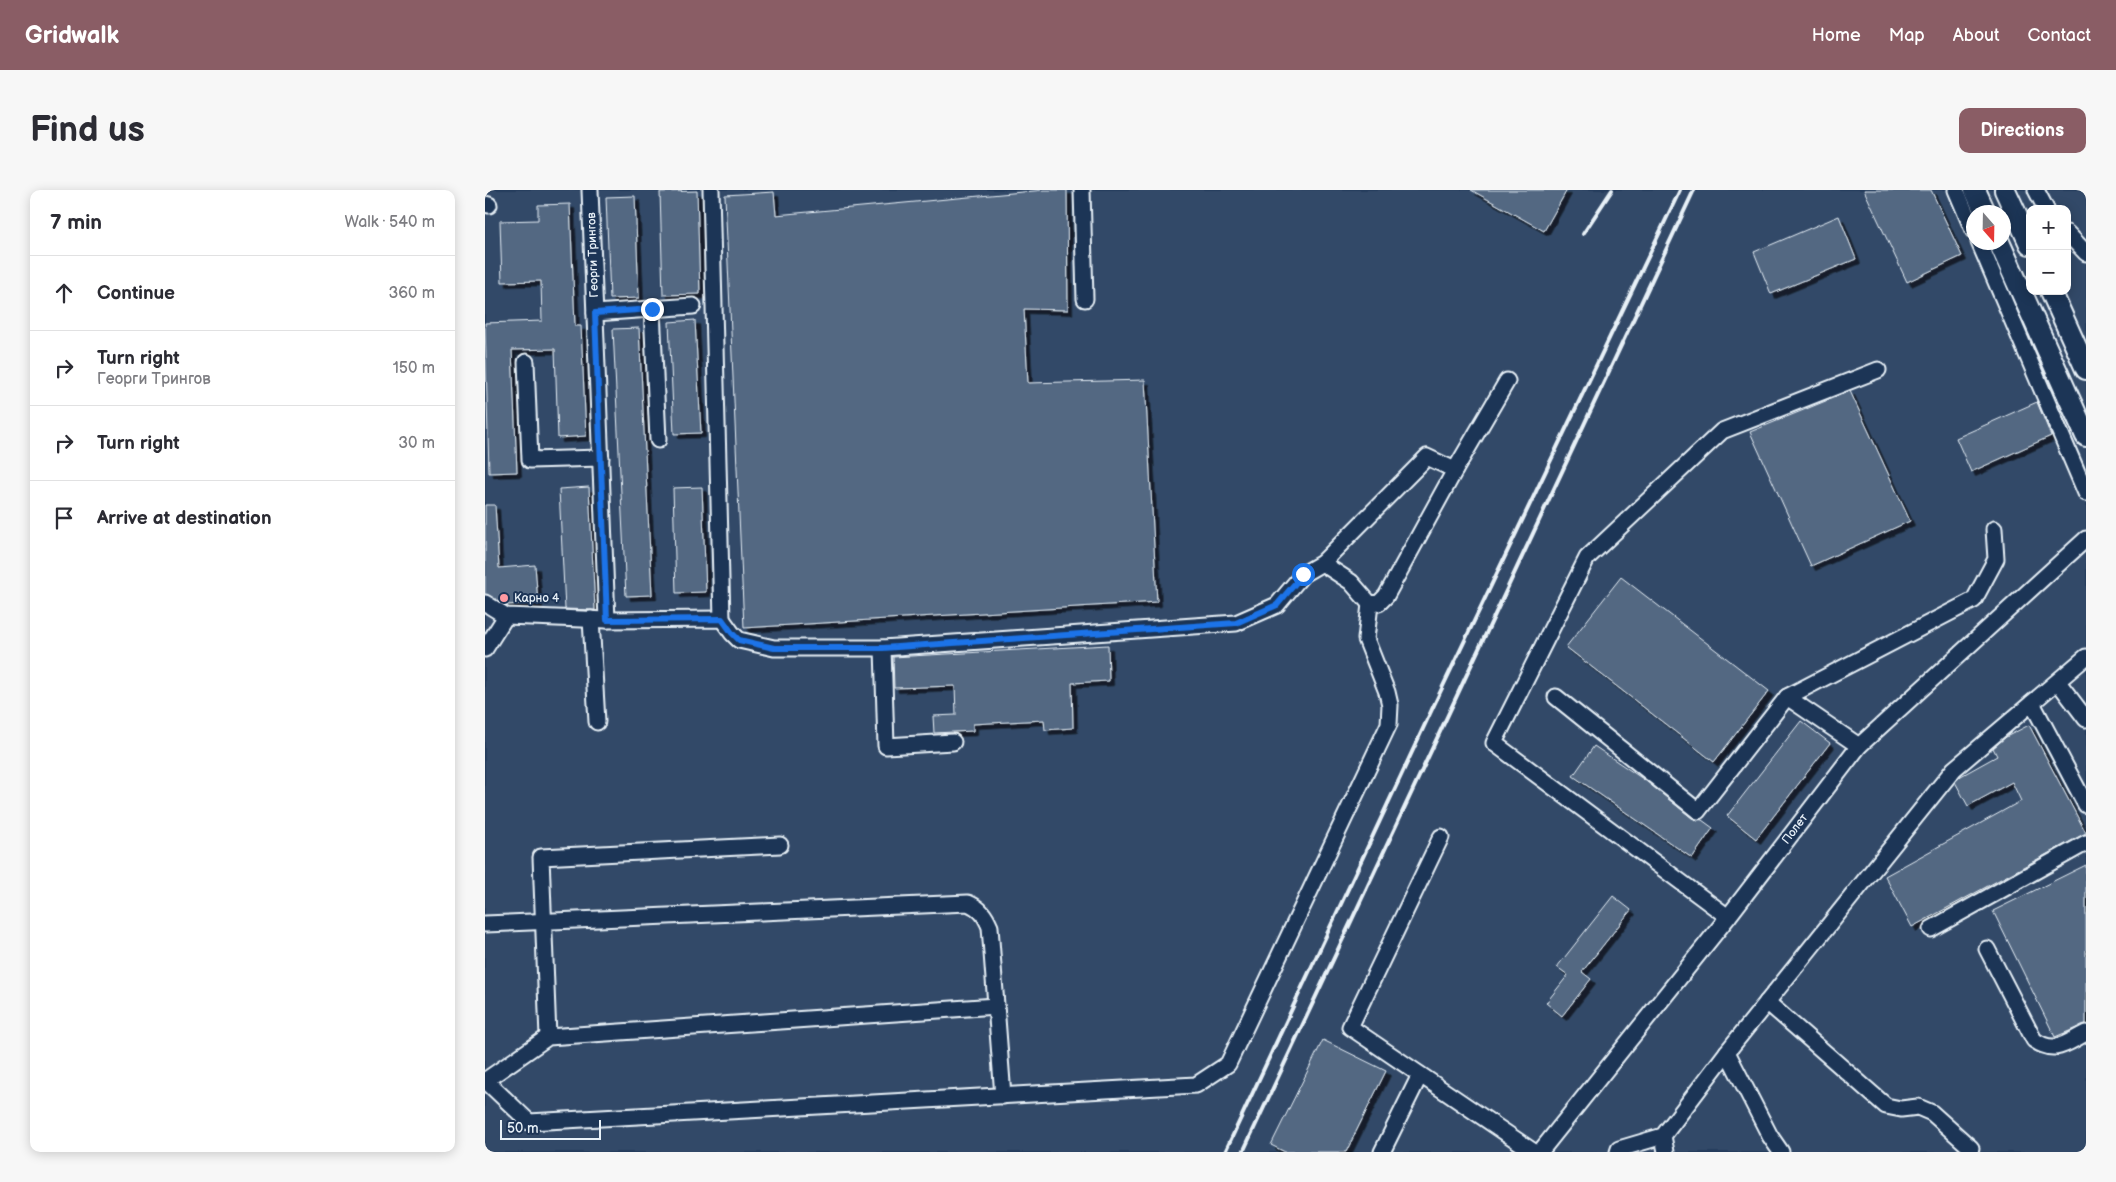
<!DOCTYPE html>
<meta charset="utf-8">
<style>
:root{--surface:#fff;--page:#f7f7f7;--text:#2b2b33;--muted:#7c7c81;--line:#e1e1e2;--accent:#8a5d65}
body{margin:0;font-family:"Balsamiq Sans",sans-serif;background:var(--page);color:var(--text)}
.controls{position:absolute;right:15px;top:15px;display:grid;overflow:hidden;border-radius:10px;box-shadow:0 2px 12px #0003}
.controls button{width:45px;height:45px;display:grid;place-items:center;padding:0;border:0;border-bottom:1px solid var(--line);background:var(--surface);color:var(--text);font:25px sans-serif}
.compass{position:absolute;left:1481px;top:15px;width:45px;height:45px;border-radius:50%;background:var(--surface);box-shadow:0 2px 12px #0003;rotate:160deg}
.scale{position:absolute;left:15px;bottom:12px;width:101px;box-sizing:border-box;padding-left:5px;border:2px solid #e8f1f8;border-top:0;font-size:14px;line-height:18px;white-space:nowrap;color:#e8f1f8;-webkit-text-stroke:4px #1d3557;paint-order:stroke}
.stop{position:absolute;width:15px;height:15px;margin:-11px;border:4px solid #1a73e8;border-radius:50%;background:#fff}
.stop.end{background:#1a73e8;border-color:#fff;box-shadow:0 1px 5px #0008}
.list{margin:0;padding:0;list-style:none}
h2{display:flex;justify-content:space-between;align-items:center;height:65px;margin:0;padding:0 20px;font-size:21px}
h2 small{font-size:16px;font-weight:400;color:var(--muted)}
.list li{display:grid;grid-template-columns:32px 1fr auto;gap:15px;align-items:center;box-sizing:border-box;height:75px;padding:0 20px;border-top:1px solid var(--line)}
.list b{display:block;font-size:19px;white-space:nowrap}
.list p{margin:0;font-size:16px;white-space:nowrap;color:var(--muted)}
.list em{font-size:16px;font-style:normal;color:var(--muted)}
.icon{flex:none;width:28px;height:28px;fill:none;stroke:currentColor;stroke-width:2;stroke-linecap:round;stroke-linejoin:round}
.map{position:relative;flex:none;width:1601px;height:962px;overflow:hidden;border-radius:10px}
header{display:flex;align-items:center;gap:30px;box-sizing:border-box;height:70px;padding:0 25px;background:var(--accent);color:#fff}
header strong{font-size:24px}
nav{display:flex;gap:28px;margin-inline-start:auto;font-size:18px}
.intro{display:flex;align-items:center;justify-content:space-between;box-sizing:border-box;height:120px;padding:0 30px}
h1{margin:0;font-size:35px}
.button{padding:12px 22px;border-radius:10px;background:var(--accent);color:#fff;font-size:18px;font-weight:700}
main{display:flex;gap:30px;padding:0 30px}
aside{flex:1;background:var(--surface);border-radius:10px;box-shadow:0 2px 12px #0003}
.map>svg:first-child{display:block}
.built{fill:#334a68;fill-rule:evenodd}
.building{fill:#536782;stroke:#e8f1f8;filter:url(#shadow)}
.lines{fill:none;stroke-linecap:round;stroke-linejoin:round}
.minor-casing{stroke:#e8f1f8;stroke-width:19}
.major-casing{stroke:#e8f1f8;stroke-width:24}
.minor{stroke:#1d3557;stroke-width:15}
.major{stroke:#1d3557;stroke-width:20}
.rail{stroke:#e8f1f8;stroke-width:4}
.route{stroke:#1a73e8;stroke-width:6}
.poi-dot{fill:#ff9aa2;stroke:#1d3557;stroke-width:2}
.labels{text-anchor:middle;dominant-baseline:central;stroke-width:4;stroke-linejoin:round;paint-order:stroke}
.street-label{font-size:12px;fill:#e8f1f8;stroke:#1d3557}
.poi-label{font-size:12px;fill:#e8f1f8;stroke:#1d3557;text-anchor:start}
</style>
<header>
<strong>Gridwalk</strong>
<nav><a>Home</a><a>Map</a><a>About</a><a>Contact</a></nav>
</header>
<div class="intro"><h1>Find us</h1><a class="button">Directions</a></div>
<main>
<aside>
<h2>7 min<small>Walk · 540 m</small></h2>
<ul class="list">
<li><svg class="icon" aria-label="ahead" viewBox="0 0 24 24"><path d="M12 20V5M6 11l6-6 6 6"/></svg><div><b>Continue</b></div><em>360 m</em></li>
<li><svg class="icon" aria-label="right" viewBox="0 0 24 24"><path d="M7 20v-9h11M14 6l5 5-5 5"/></svg><div><b>Turn right</b><p>Георги Трингов</p></div><em>150 m</em></li>
<li><svg class="icon" aria-label="right" viewBox="0 0 24 24"><path d="M7 20v-9h11M14 6l5 5-5 5"/></svg><div><b>Turn right</b></div><em>30 m</em></li>
<li><svg class="icon" aria-label="arrive" viewBox="0 0 24 24"><path d="M6 21V4h12l-3 4 3 4H6"/></svg><div><b>Arrive at destination</b></div></li>
</ul>
</aside>
<div class="map">
<svg width="1601" height="962" viewBox="0 0 1601 962">
<defs>
<filter id="shadow"><feDropShadow dx="4.5" dy="4.5" stdDeviation="0" flood-color="#0009"/></filter>
</defs>
<rect width="100%" height="100%" fill="#253d5d"/>
<filter id="ink" filterUnits="userSpaceOnUse"><feTurbulence type="fractalNoise" baseFrequency=".02" numOctaves="2"/><feDisplacementMap in="SourceGraphic" scale="10" xChannelSelector="R" yChannelSelector="G"/><feConvolveMatrix kernelMatrix="1 2 1 2 8 2 1 2 1" color-interpolation-filters="sRGB"/></filter>
<g filter="url(#ink)">
<!-- built -->
<path class="built" d="M 0,0 L 1601,0 L 1601,962 L 0,962 ZM 1545,19 L 1582,19 L 1582,101 L 1545,101 ZM 1488,22 L 1518,22 L 1518,52 L 1488,52 Z"/>
<!-- building -->
<g class="building">
<polygon points="559,0 582,0 583,120 539,119 543,193 660,190 672,412 259,438 240,5 289,2 291,25"/>
<polygon points="986,0 1082,0 1059,41"/>
<polygon points="1379,0 1446,0 1477,66 1422,92"/>
<polygon points="212,1 215,104 178,105 175,2"/>
<polygon points="150,6 154,108 125,109 121,7"/>
<polygon points="85,14 90,136 96,136 101,246 73,248 70,159 27,160 32,282 4,283 0,133 57,131 56,91 17,92 15,31 53,30 53,15"/>
<polygon points="1354,26 1371,69 1286,104 1269,62"/>
<polygon points="210,130 216,243 189,244 184,132"/>
<polygon points="154,138 167,405 141,406 128,139"/>
<polygon points="1365,201 1425,331 1326,376 1265,242"/>
<polygon points="1552,212 1566,246 1486,282 1471,248"/>
<polygon points="104,297 110,420 80,419 74,299"/>
<polygon points="217,297 221,402 191,403 188,298"/>
<polygon points="0,315 10,315 14,378 50,375 53,413 21,415 0,404"/>
<polygon points="1136,387 1284,501 1229,572 1081,457"/>
<polygon points="623,455 624,491 587,493 588,538 560,540 559,530 488,534 488,541 449,543 448,526 471,525 470,496 409,498 408,467"/>
<polygon points="1316,531 1345,553 1271,649 1242,626"/>
<polygon points="1544,535 1601,643 1427,737 1400,686 1536,611 1527,592 1483,616 1470,592 1476,586 1512,566 1508,558 1521,547"/>
<polygon points="1109,556 1161,591 1207,628 1217,630 1228,638 1207,668 1088,586"/>
<polygon points="1601,675 1601,834 1570,847 1508,721"/>
<polygon points="1128,706 1146,720 1097,782 1106,789 1077,826 1061,813 1083,785 1072,777"/>
<polygon points="838,850 901,881 861,962 800,962 786,955"/>
</g>
<g class="lines">
<!-- minor casing -->
<g class="minor-casing">
<g id="minor">
<polyline points="105,0 122,430"/>
<polyline points="226,0 237,429"/>
<polyline points="597,0 600,109"/>
<polyline points="1471,0 1488,40"/>
<polyline points="1551,0 1561,19"/>
<polyline points="0,14 4,15"/>
<polyline points="1582,43 1601,63"/>
<polyline points="1494,52 1601,303"/>
<polyline points="167,119 173,250"/>
<polyline points="110,123 208,116"/>
<polyline points="41,172 45,270 116,268"/>
<polyline points="837,373 866,392 885,414 894,413 901,406 970,280"/>
<polyline points="0,413 21,426 122,430 237,429 247,443 254,450 289,458 398,458 751,433 792,415 818,384 837,373 942,267 970,280 1022,191"/>
<polyline points="106,429 112,532"/>
<polyline points="398,458 401,556 468,552"/>
<polyline points="0,459 21,426"/>
<polyline points="1573,492 1601,529"/>
<polyline points="1071,507 1213,621 1302,507 1374,556"/>
<polyline points="1302,507 1489,410 1511,369 1509,339"/>
<polyline points="1547,513 1601,615"/>
<polyline points="956,647 865,837 1049,962"/>
<polyline points="1243,727 1009,553 1102,368 1237,241 1393,180"/>
<path d="M 0,734 L 483,713 C 495,718 500,725 505,737 L 518,906"/>
<polyline points="1446,739 1601,653"/>
<path d="M 1502,759 L 1549,850 C 1570,865 1581,853 1601,843"/>
<polyline points="1282,812 1401,916 1416,919 1433,917 1447,923 1486,958"/>
<polyline points="63,847 56,667 295,655"/>
<polyline points="1242,862 1285,946 1296,962"/>
<polyline points="0,890 44,932 711,895 743,874 904,534 905,515 902,502 881,449 885,414"/>
<polyline points="1,890 63,847 511,816"/>
<polyline points="1178,946 1181,962"/>
<polyline points="897,962 935,885"/>
<polyline points="1055,962 1243,727 1374,556 1601,349"/>
<polyline points="1133,962 1134,959 1178,946 1242,862 1469,579 1601,467"/>
</g>
</g>
<!-- major casing -->
<g class="major-casing">
<g id="major">
<polyline points="1490,0 1500,22"/>
<polyline points="1520,0 1545,54"/>
<polyline points="1514,52 1601,246"/>
<polyline points="1566,101 1601,179"/>
</g>
</g>
<!-- minor -->
<use href="#minor" class="minor"/>
<!-- major -->
<use href="#major" class="major"/>
<!-- rail -->
<g class="rail">
<polyline points="1098,44 1127,0"/>
<polyline points="740,962 949,515 1195,0"/>
<polyline points="758,962 1209,0"/>
</g>
</g>
</g>
<g class="lines" filter="url(#ink)">
<!-- route -->
<polyline class="route" points="167,119 110,123 122,430 237,429 247,443 254,450 289,458 398,458 751,433 792,415 818,384"/>
</g>
<!-- markers -->
<circle class="poi-dot" cx="19" cy="408" r="5"/>
<g class="labels">
<!-- street labels -->
<g class="street-label">
<text transform="translate(108 65) rotate(-92)">Георги Трингов</text>
<text transform="translate(1310 639) rotate(-53)">Полет</text>
</g>
<!-- poi labels -->
<g class="poi-label">
<text x="29" y="408">Карно 4</text>
</g>
</g>
</svg>
<div class="controls">
<button>+</button>
<button>−</button>
</div>
<svg class="compass" viewBox="-18 -18 36 36"><path d="M0-13l5 13h-10z" fill="#e53935"/><path d="M0 13l5-13h-10z" fill="#7c7c81"/></svg>
<div class="scale">50 m</div>
<div class="stop" style="left:818px;top:384px"></div>
<div class="stop end" style="left:167px;top:119px"></div>
</div>
</main>
